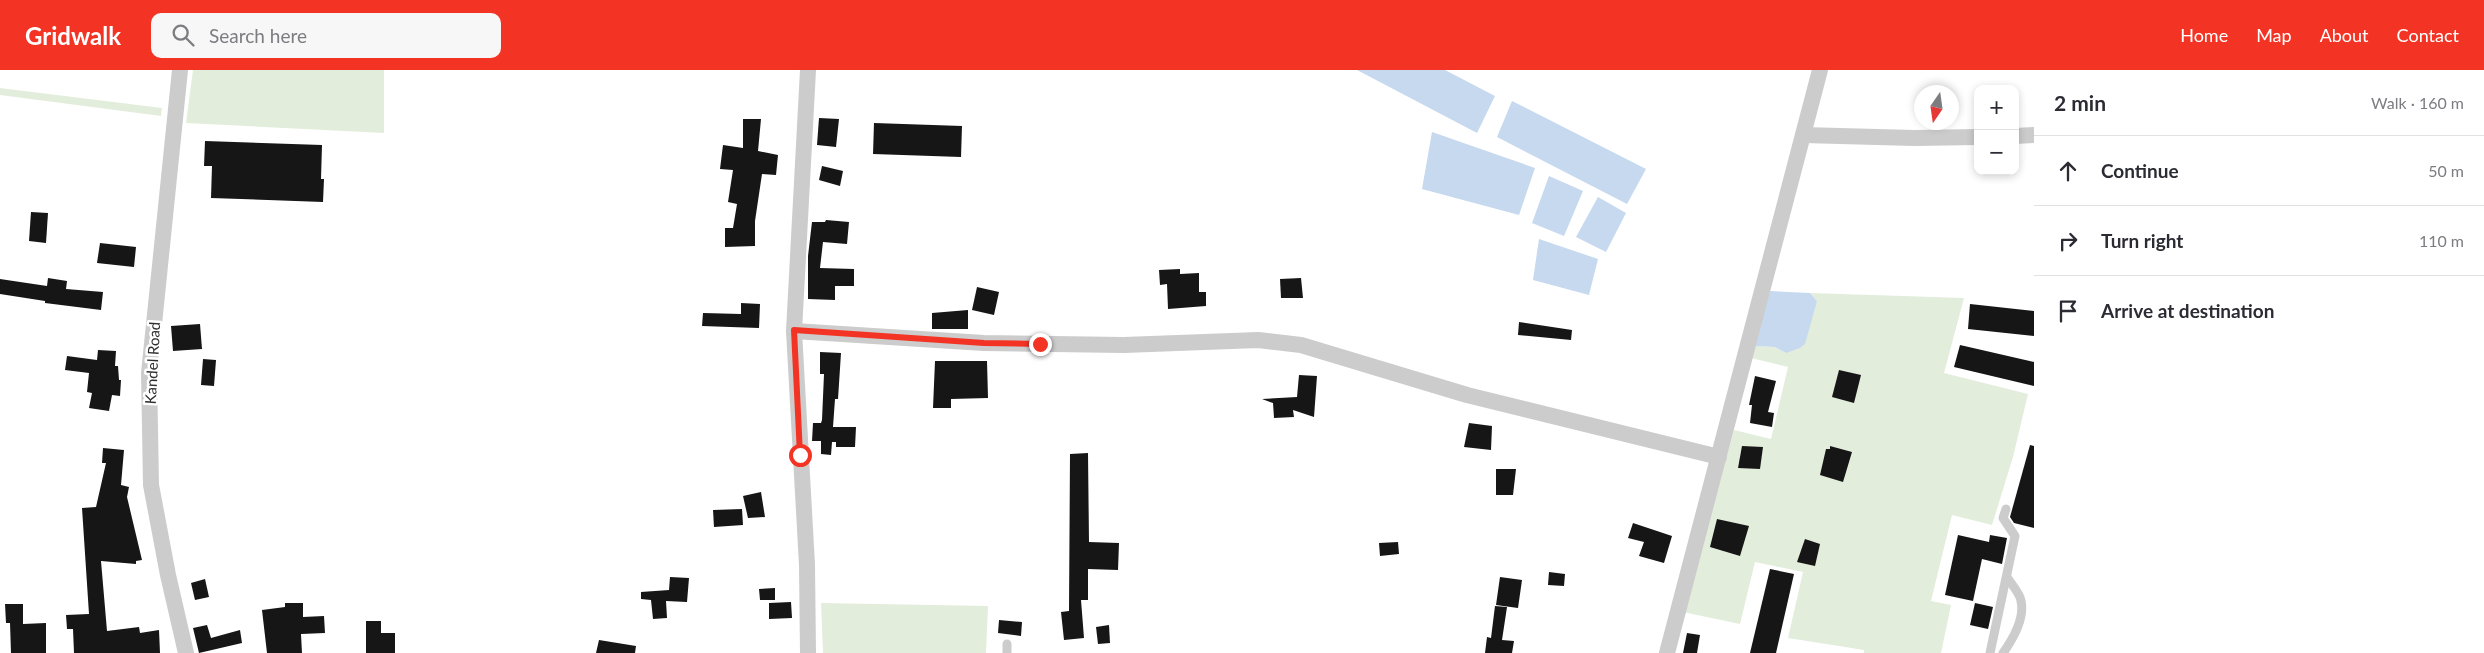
<!DOCTYPE html>
<meta charset="utf-8">
<style>
:root{--surface:#fff;--page:#f7f7f7;--text:#2b2b33;--muted:#7c7c81;--line:#e1e1e2;--accent:#f33424}
body{margin:0;font-family:Lato,sans-serif;background:var(--page);color:var(--text)}
.controls{position:absolute;right:15px;top:15px;display:grid;overflow:hidden;border-radius:10px;box-shadow:0 2px 8px #0003}
.controls button{width:45px;height:45px;display:grid;place-items:center;padding:0;border:0;border-bottom:1px solid var(--line);background:var(--surface);color:var(--text);font:25px sans-serif}
.compass{position:absolute;left:1914px;top:15px;width:45px;height:45px;border-radius:50%;background:var(--surface);box-shadow:0 2px 8px #0003;rotate:193deg}
.stop{position:absolute;width:15px;height:15px;margin:-11px;border:4px solid #f33424;border-radius:50%;background:#fff}
.stop.end{background:#f33424;border-color:#fff;box-shadow:0 1px 5px #0008}
.list{margin:0;padding:0;list-style:none}
h2{display:flex;justify-content:space-between;align-items:center;height:65px;margin:0;padding:0 20px;font-size:21px}
h2 small{font-size:16px;font-weight:400;color:var(--muted)}
.list li{display:grid;grid-template-columns:32px 1fr auto;gap:15px;align-items:center;box-sizing:border-box;height:70px;padding:0 20px;border-top:1px solid var(--line)}
.list b{display:block;font-size:19px;white-space:nowrap}
.list em{font-size:16px;font-style:normal;color:var(--muted)}
.icon{flex:none;width:28px;height:28px;fill:none;stroke:currentColor;stroke-width:2;stroke-linecap:round;stroke-linejoin:round}
.map{position:relative;flex:none;width:2034px;height:583px;overflow:hidden}
header{display:flex;align-items:center;gap:30px;box-sizing:border-box;height:70px;padding:0 25px;background:var(--accent);color:#fff}
header strong{font-size:24px}
nav{display:flex;gap:28px;margin-inline-start:auto;font-size:18px}
.search{width:350px;height:45px;background:var(--page);display:flex;align-items:center;gap:12px;box-sizing:border-box;padding:0 18px;border-radius:10px;color:var(--muted);font-size:19px}
main{display:flex}
aside{flex:1;background:var(--surface)}
.map>svg:first-child{display:block}
.green{fill:#e3eddc}
.water{fill:#c6d9ef}
.building{fill:#161616}
.lines{fill:none;stroke-linecap:round;stroke-linejoin:round}
.lane{stroke:#ccc;stroke-width:9}
.street{stroke:#ccc;stroke-width:16}
.route{stroke:#f33424;stroke-width:6}
.labels{text-anchor:middle;dominant-baseline:central;stroke-width:5;stroke-linejoin:round;paint-order:stroke}
.street-label{font-size:15px;fill:#2f2f2f;stroke:#fff}
</style>
<header>
<strong>Gridwalk</strong>
<div class="search"><svg class="icon" aria-label="search" viewBox="0 0 24 24"><circle cx="10" cy="10" r="6"/><path d="M15 15l6 6"/></svg>Search here</div>
<nav><a>Home</a><a>Map</a><a>About</a><a>Contact</a></nav>
</header>
<main>
<div class="map">
<svg width="2034" height="583" viewBox="0 0 2034 583">
<rect width="100%" height="100%" fill="#fff"/>
<!-- green -->
<g class="green">
<polygon points="193,0 384,0 384,63 186,53"/>
<polygon points="0,18 162,38 161,46 0,25"/>
<polygon points="1810,223 1964,228 1944,303 2028,324 2013,387 1992,455 1952,445 1931,531 1951,535 1941,583 1864,583 1864,580 1788,568 1803,502 1755,492 1740,554 1683,542 1734,360 1771,369 1788,297 1751,288 1754,276 1775,277 1786,283 1817,231"/>
<polygon points="821,533 988,536 986,583 823,583"/>
</g>
<!-- water -->
<g class="water">
<polygon points="1357,0 1445,0 1495,26 1477,63"/>
<polygon points="1512,31 1646,99 1627,134 1497,67"/>
<polygon points="1432,62 1535,98 1519,145 1422,119"/>
<polygon points="1549,106 1583,121 1564,166 1532,153"/>
<polygon points="1598,127 1626,143 1606,182 1576,167"/>
<polygon points="1539,169 1598,189 1589,225 1533,210"/>
<polygon points="1770,221 1810,223 1817,231 1805,274 1800,278 1786,283 1775,277 1754,276"/>
</g>
<!-- building -->
<g class="building">
<polygon points="819,48 839,49 836,77 817,75"/>
<polygon points="743,49 761,49 758,81 778,85 776,105 762,104 755,151 755,176 725,177 725,158 733,158 737,134 728,132 733,100 720,99 723,75 743,78"/>
<polygon points="874,53 962,56 961,87 873,84"/>
<polygon points="205,71 322,75 321,109 324,109 323,132 211,128 212,96 204,96"/>
<polygon points="822,96 843,101 840,116 819,110"/>
<polygon points="31,142 48,143 46,173 29,171"/>
<polygon points="826,150 849,152 847,174 823,172 820,198 854,199 854,216 835,216 835,230 808,229 808,186 812,152 825,152"/>
<polygon points="100,173 136,177 134,197 97,193"/>
<polygon points="1180,199 1180,204 1199,203 1199,222 1206,222 1206,236 1168,239 1167,214 1160,215 1159,200"/>
<polygon points="48,208 67,211 66,219 103,222 101,240 45,233 45,231 0,224 0,209 47,216"/>
<polygon points="1301,208 1303,228 1281,228 1280,209"/>
<polygon points="977,217 999,222 994,245 972,240"/>
<polygon points="741,233 760,234 759,258 702,256 703,243 741,244"/>
<polygon points="1970,234 2034,241 2034,266 1968,259"/>
<polygon points="968,240 968,259 932,259 932,243"/>
<polygon points="1519,252 1572,260 1571,270 1518,265"/>
<polygon points="200,254 202,279 173,281 171,256"/>
<polygon points="1960,275 2034,292 2034,316 1954,297"/>
<polygon points="98,280 116,281 115,296 118,296 119,310 121,310 120,326 112,325 109,341 89,338 92,323 87,322 89,303 65,300 67,286 97,290"/>
<polygon points="820,282 841,283 838,329 835,329 833,357 856,357 855,377 836,377 836,372 832,372 831,385 821,384 821,371 812,371 813,353 821,353 822,350 824,304 820,304"/>
<polygon points="203,289 216,290 214,316 201,315"/>
<polygon points="935,291 987,291 988,328 951,329 951,338 933,338"/>
<polygon points="1839,300 1861,305 1854,333 1832,327"/>
<polygon points="1299,305 1317,306 1314,347 1293,340 1294,347 1274,348 1273,333 1262,329 1297,327"/>
<polygon points="1755,306 1776,311 1768,342 1774,343 1772,357 1750,353 1752,335 1749,335"/>
<polygon points="1469,353 1492,356 1491,380 1464,377"/>
<polygon points="2030,375 2034,376 2034,458 2014,453 2010,447"/>
<polygon points="1742,376 1763,377 1760,399 1738,398"/>
<polygon points="1830,376 1852,382 1843,412 1820,405 1826,379 1830,379"/>
<polygon points="103,378 124,380 121,415 129,417 127,427 142,490 136,491 136,494 101,491 107,561 139,557 140,563 159,560 160,583 74,583 73,559 67,559 66,545 89,544 82,438 96,437 106,393 102,393"/>
<polygon points="1088,383 1089,472 1119,473 1118,500 1088,499 1088,530 1081,530 1084,568 1064,570 1061,542 1069,541 1070,384"/>
<polygon points="1496,399 1516,399 1513,425 1496,425"/>
<polygon points="761,422 765,447 748,448 743,426"/>
<polygon points="742,439 743,455 714,457 713,440"/>
<polygon points="1717,449 1749,456 1740,486 1710,477"/>
<polygon points="1633,453 1672,466 1664,493 1639,486 1644,472 1628,468"/>
<polygon points="1958,465 1989,472 1990,465 2007,468 2002,494 1982,489 1973,531 1945,525"/>
<polygon points="1805,469 1820,474 1815,496 1797,492"/>
<polygon points="1398,472 1399,484 1380,486 1379,473"/>
<polygon points="1770,499 1794,504 1776,583 1750,583"/>
<polygon points="1549,502 1565,504 1564,516 1548,515"/>
<polygon points="670,507 689,508 687,532 666,531 667,548 653,549 651,530 641,529 641,522 669,520"/>
<polygon points="1500,507 1522,510 1518,538 1496,535"/>
<polygon points="205,509 209,527 195,530 191,513"/>
<polygon points="775,518 775,530 760,530 759,519"/>
<polygon points="791,532 792,548 769,549 769,533"/>
<polygon points="285,533 303,533 303,547 324,546 325,563 301,564 302,583 267,583 262,540 285,537"/>
<polygon points="1975,533 1993,537 1988,559 1970,555"/>
<polygon points="5,534 23,534 23,554 46,553 46,583 11,583 10,553 6,553"/>
<polygon points="1495,536 1507,537 1502,570 1514,571 1512,583 1485,583 1487,567 1491,568"/>
<polygon points="999,550 1022,552 1021,566 998,563"/>
<polygon points="366,551 381,551 381,563 395,563 395,583 366,583"/>
<polygon points="207,555 211,568 240,560 242,573 199,583 193,558"/>
<polygon points="1109,555 1110,573 1098,574 1096,557"/>
<polygon points="1687,563 1700,565 1697,583 1683,583"/>
<polygon points="599,570 636,576 635,583 596,583"/>
</g>
<g class="lines">
<!-- lane -->
<g class="lane">
<polyline points="1007,574 1007,583"/>
<polyline points="1990,583 2015,466 2003,448 2006,439"/>
<path d="M 2003,583 C 2013,569 2025,549 2021,531 C 2020,523 2011,514 2007,507"/>
</g>
<!-- street -->
<g class="street">
<polyline points="180,0 149,303 151,415 168,505 186,583"/>
<polyline points="808,0 794,261 807,495 808,583"/>
<polyline points="1803,65 1914,68 1978,67"/>
<polyline points="2015,66 2034,65"/>
<polyline points="794,261 984,273 1124,275 1258,270 1301,275 1467,325 1719,387"/>
<polyline points="1667,583 1820,0"/>
</g>
</g>
<g class="lines">
<!-- route -->
<polyline class="route" points="800,385 794,260 984,273 1040,274"/>
</g>
<g class="labels">
<!-- street labels -->
<g class="street-label">
<text transform="translate(152 293) rotate(-87)">Kandel Road</text>
</g>
</g>
</svg>
<div class="controls">
<button>+</button>
<button>−</button>
</div>
<svg class="compass" viewBox="-18 -18 36 36"><path d="M0-13l5 13h-10z" fill="#e53935"/><path d="M0 13l5-13h-10z" fill="#7c7c81"/></svg>
<div class="stop" style="left:800px;top:385px"></div>
<div class="stop end" style="left:1040px;top:274px"></div>
</div>
<aside>
<h2>2 min<small>Walk · 160 m</small></h2>
<ul class="list">
<li><svg class="icon" aria-label="ahead" viewBox="0 0 24 24"><path d="M12 20V5M6 11l6-6 6 6"/></svg><div><b>Continue</b></div><em>50 m</em></li>
<li><svg class="icon" aria-label="right" viewBox="0 0 24 24"><path d="M7 20v-9h11M14 6l5 5-5 5"/></svg><div><b>Turn right</b></div><em>110 m</em></li>
<li><svg class="icon" aria-label="arrive" viewBox="0 0 24 24"><path d="M6 21V4h12l-3 4 3 4H6"/></svg><div><b>Arrive at destination</b></div></li>
</ul>
</aside>
</main>
